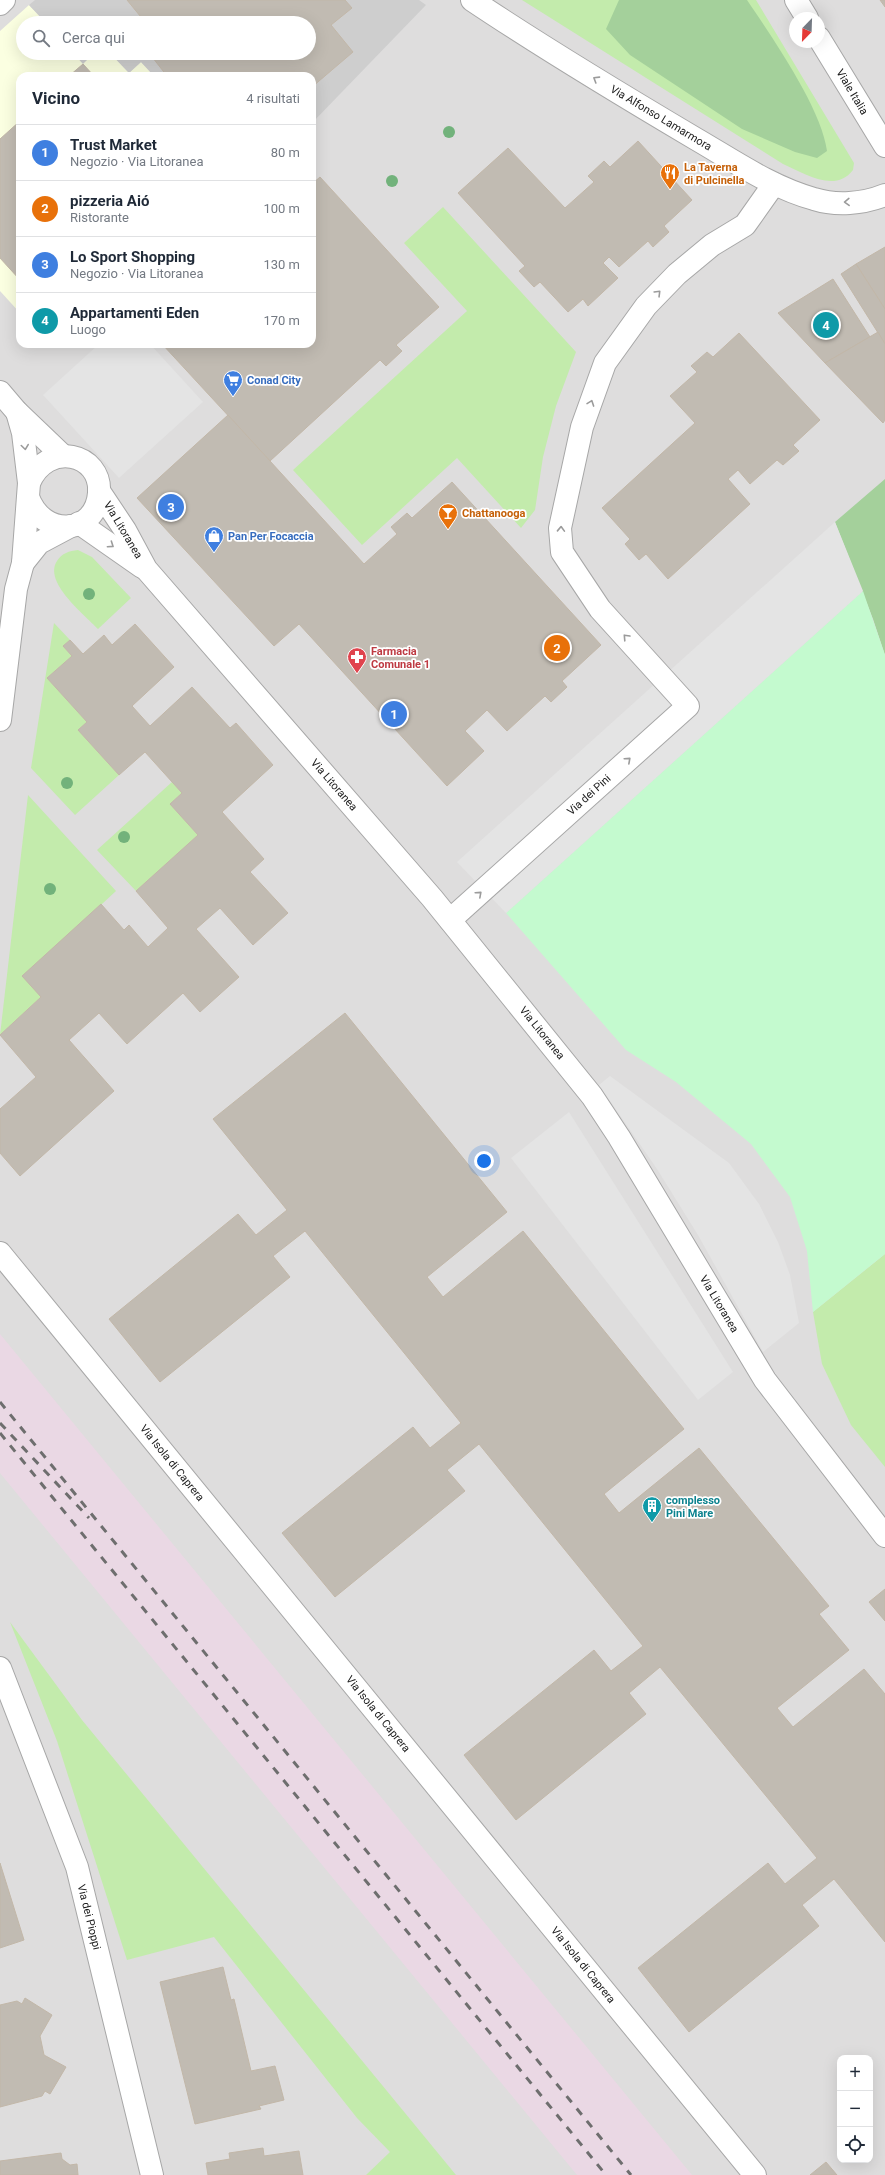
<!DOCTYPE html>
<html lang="it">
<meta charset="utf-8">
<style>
:root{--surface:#fff;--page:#f2f2f3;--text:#1f2937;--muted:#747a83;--line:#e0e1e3;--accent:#d01900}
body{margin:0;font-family:Roboto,sans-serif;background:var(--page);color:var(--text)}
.controls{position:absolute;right:12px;bottom:12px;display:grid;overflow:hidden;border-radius:8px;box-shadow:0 4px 16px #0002}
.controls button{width:36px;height:36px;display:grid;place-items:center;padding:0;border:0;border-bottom:1px solid var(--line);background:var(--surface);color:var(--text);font:20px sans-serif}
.compass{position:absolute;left:789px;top:12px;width:36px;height:36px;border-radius:50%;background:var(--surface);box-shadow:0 4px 16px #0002;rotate:203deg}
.you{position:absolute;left:484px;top:1161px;width:14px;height:14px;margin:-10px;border:3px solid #fff;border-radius:50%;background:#1a73e8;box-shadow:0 0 0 6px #1a73e833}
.badge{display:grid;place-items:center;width:26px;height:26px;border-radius:50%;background:var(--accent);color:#fff;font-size:13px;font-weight:700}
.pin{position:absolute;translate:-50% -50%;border:2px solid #fff;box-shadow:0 1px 4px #0006}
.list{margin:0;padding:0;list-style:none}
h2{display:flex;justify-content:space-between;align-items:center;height:52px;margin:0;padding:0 16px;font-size:17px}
h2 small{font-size:13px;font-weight:400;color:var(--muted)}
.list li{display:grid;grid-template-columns:26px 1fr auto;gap:12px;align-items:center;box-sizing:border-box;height:56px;padding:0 16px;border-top:1px solid var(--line)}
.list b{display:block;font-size:15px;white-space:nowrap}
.list p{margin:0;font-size:13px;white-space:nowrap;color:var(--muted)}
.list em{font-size:13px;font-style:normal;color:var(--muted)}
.icon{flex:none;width:22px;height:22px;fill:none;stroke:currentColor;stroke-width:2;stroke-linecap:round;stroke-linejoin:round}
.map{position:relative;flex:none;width:885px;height:2175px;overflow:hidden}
.search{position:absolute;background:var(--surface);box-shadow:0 4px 16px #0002;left:16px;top:16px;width:300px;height:44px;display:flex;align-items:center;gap:10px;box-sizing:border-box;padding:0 14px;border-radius:22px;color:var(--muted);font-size:15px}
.panel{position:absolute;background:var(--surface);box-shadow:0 4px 16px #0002;left:16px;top:72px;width:300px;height:276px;border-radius:12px}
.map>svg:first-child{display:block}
.residential{fill:#dedddd;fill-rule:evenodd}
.industrial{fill:#ead8e4}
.education{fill:#fbffe1}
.religious{fill:#cecece}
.grass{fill:#c3ebac}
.forest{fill:#a4d09b}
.park{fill:#c4facf}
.parking{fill:#e4e4e4}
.building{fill:#c1bbb2;stroke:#c2b7a8}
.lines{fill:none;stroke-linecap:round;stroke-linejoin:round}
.minor-casing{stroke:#a7a7a7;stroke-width:24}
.tertiary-casing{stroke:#a7a7a7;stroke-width:24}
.minor{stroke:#fff;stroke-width:22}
.tertiary{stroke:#fff;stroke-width:22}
.rail{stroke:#6e6e6e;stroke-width:3;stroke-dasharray:8 8;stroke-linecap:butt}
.tree{fill:#72b27b}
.oneway{stroke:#9b9b9b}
.labels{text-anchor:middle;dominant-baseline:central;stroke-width:3.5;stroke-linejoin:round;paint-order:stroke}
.street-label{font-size:11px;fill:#202020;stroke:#fff}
.food-label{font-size:11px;font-weight:bold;fill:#c56008;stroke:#fff;text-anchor:start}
.shop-label{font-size:11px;font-weight:bold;fill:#366cbe;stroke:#fff;text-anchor:start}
.health-label{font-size:11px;font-weight:bold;fill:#be3a42;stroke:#fff;text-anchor:start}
.culture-label{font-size:11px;font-weight:bold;fill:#0d838f;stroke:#fff;text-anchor:start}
</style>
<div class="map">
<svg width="885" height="2175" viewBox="0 0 885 2175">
<rect width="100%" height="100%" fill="#f1eee6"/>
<!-- residential -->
<path class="residential" d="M 0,0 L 885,0 L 885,2175 L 0,2175 ZM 795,18 L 819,18 L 819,42 L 795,42 ZM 23,23 L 309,23 L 309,53 L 23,53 ZM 20,76 L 312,76 L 312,344 L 20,344 ZM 840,2058 L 870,2058 L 870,2160 L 840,2160 Z"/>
<!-- industrial -->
<polygon class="industrial" points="0,1334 692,2175 577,2175 0,1473"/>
<!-- education -->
<polygon class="education" points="29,5 46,23 23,23 23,53 73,53 83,63 94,53 110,53 129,73 141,62 154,76 20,76 20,313 0,291 0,31"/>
<!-- religious -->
<g class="religious">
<polygon points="35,0 419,0 426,5 312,123 312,76 154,76 141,62 129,73 110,53 309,53 309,23 46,23 29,5"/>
<polygon points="73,53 94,53 83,64"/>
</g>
<!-- grass -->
<g class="grass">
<path d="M 522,0 L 756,0 L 854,163 L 853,170 C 835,194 804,173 783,164 Z"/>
<polygon points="443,207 576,352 556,406 543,457 535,510 521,528 457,458 362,545 293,470 467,311 404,243"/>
<path d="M 78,550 L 92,557 L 131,598 L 98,629 C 84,614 43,582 57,561 C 62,553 69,551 78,550 Z"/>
<polygon points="54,623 70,640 63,646 72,656 47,678 87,722 78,730 119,775 75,815 31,768"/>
<polygon points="172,782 182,793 170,804 198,835 136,891 97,850"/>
<polygon points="28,795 116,891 75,929 41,997 0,1035"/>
<polygon points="885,1254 885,1467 851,1425 822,1364 813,1312"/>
<polygon points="10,1622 82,1720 456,2175 366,2175 390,2152 357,2118 214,1937 127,1960 57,1741"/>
</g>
<!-- forest -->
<g class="forest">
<path d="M 619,0 L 747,0 C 772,37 822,109 827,151 L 817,158 L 795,152 L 742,129 L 630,55 L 606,29 Z"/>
<polygon points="885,479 885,655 873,619 835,522"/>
</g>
<!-- park -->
<polygon class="park" points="863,591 885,655 885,1254 813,1312 807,1251 790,1197 751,1144 676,1082 626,1050 506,913"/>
<!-- parking -->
<g class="parking">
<polygon points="99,344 150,344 203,402 119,478 43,395"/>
<polygon points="835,522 863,591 506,913 457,862"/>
<polygon points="610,1076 729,1163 759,1204 778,1242 790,1275 799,1323 763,1352 698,1235 657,1169 599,1085"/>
<polygon points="569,1112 733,1372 698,1400 511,1158"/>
</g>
<!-- building -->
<g class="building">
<polygon points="127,0 345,0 352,8 331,25 353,52 312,87 312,76 167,76 149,53 309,53 309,23 144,23 145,22"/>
<polygon points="880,0 885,0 885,7"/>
<polygon points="83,64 94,76 69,76"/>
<polygon points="20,121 20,280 0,258 0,139"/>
<polygon points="638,141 692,200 664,226 669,232 653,247 648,241 619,267 609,257 603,263 618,278 588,306 583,299 568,312 540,282 534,287 519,271 525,266 458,193 508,148 565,208 594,182 588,176 604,161 610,167"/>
<polygon points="320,177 439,307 396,345 402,351 386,366 380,360 270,461 162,344 312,344 312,184"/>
<polygon points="885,247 885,309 856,264"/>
<polygon points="856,264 885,309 885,344 841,274"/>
<polygon points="833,279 870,337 825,363 778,313"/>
<polygon points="878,332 885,344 885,420 883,423 825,363"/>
<polygon points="739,333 820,420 793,445 799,451 783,465 777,460 750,484 738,470 728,479 750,504 668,579 646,554 639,560 625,544 630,539 602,508 695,423 670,396 697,372 691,366 707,352 713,357"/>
<polygon points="228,415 364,564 397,534 391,527 407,513 412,518 452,482 601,645 562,681 567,687 551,702 545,696 507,731 487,710 465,731 484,751 447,786 299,624 274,646 137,498"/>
<polygon points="135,624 174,667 132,706 150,726 192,687 230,728 236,723 273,765 222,812 264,859 250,872 288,913 253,945 220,908 196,929 239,977 200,1012 183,993 127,1044 99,1013 69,1040 114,1091 20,1176 0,1153 0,1109 36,1077 0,1035 41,997 22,976 101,904 124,930 129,925 148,947 168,928 136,891 198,835 170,804 182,793 145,752 119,775 78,730 87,722 47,678 72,656 63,646 70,640 83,654 104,635 112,645"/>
<polygon points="345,1013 507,1212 427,1277 443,1297 523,1231 684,1429 604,1494 619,1513 699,1448 829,1606 819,1614 849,1650 777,1708 793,1727 864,1669 885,1694 885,1942 834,1879 802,1905 819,1926 689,2032 638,1968 768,1863 785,1884 817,1858 660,1667 629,1693 646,1714 516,1820 464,1755 594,1650 611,1671 643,1646 479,1444 447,1470 465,1491 335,1597 282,1533 413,1427 430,1448 461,1423 305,1231 273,1256 290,1277 160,1382 109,1319 238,1214 256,1235 287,1210 213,1119"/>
<polygon points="885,1589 885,1621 869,1602"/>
<polygon points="0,1863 24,1940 0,1948"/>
<polygon points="223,1967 231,2000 234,1999 251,2071 275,2066 284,2100 259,2106 261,2109 195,2124 160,1982"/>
<polygon points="25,1998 52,2015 40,2036 44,2055 66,2067 50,2094 45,2091 42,2096 0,2107 0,2005 17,2001 22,2004"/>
<polygon points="263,2148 264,2156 299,2151 303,2175 208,2175 206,2163 230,2159 229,2153"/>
<polygon points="61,2153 62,2159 70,2165 77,2164 78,2175 0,2175 0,2161"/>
<polygon points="826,2162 837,2175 810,2175"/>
</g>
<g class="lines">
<!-- minor casing -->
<g class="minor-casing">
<g id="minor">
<path d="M 472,0 C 545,49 620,94 696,139 C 734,161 771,187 814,199 C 836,206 863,204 885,195"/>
<polyline points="796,0 807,18"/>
<polyline points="0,4 4,0"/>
<polyline points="819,38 885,146"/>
<polyline points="99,491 125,530 146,569 432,898 592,1096 619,1137 765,1380 885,1536"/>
<polyline points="79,523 142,567"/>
<polyline points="450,920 688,706 600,609 562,552 560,528 582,427 605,363 646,306 677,274 712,245 745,225 774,184"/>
<polyline points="0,1668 77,1867 152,2175"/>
</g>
</g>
<!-- tertiary casing -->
<g class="tertiary-casing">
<g id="tertiary">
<polyline points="0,392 17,412 62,455"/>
<polyline points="17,412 23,433 29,483"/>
<polyline points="23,563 39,543 71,526"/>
<path d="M 0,720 L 16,589 L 23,563 L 29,483 C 47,440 102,453 99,493 C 96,535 43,539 28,497"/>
<polyline points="0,1253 755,2175"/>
</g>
</g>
<!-- minor -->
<use href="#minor" class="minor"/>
<!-- tertiary -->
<use href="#tertiary" class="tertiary"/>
<!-- rail -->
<g class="rail">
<polyline points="0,1402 631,2175"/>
<polyline points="0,1423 89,1518"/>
<polyline points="0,1433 606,2175"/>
</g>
</g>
<!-- trees -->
<g class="tree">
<circle cx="449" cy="132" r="6"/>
<circle cx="392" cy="181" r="6"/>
<circle cx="89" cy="594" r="6"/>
<circle cx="67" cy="783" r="6"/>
<circle cx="124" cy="837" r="6"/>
<circle cx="50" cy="889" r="6"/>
</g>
<!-- one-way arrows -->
<defs><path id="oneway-chevron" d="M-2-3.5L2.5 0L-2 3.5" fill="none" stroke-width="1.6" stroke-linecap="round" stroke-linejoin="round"/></defs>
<g class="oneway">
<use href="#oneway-chevron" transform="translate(596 79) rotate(-148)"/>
<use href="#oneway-chevron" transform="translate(847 202) rotate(178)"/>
<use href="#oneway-chevron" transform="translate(658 293) rotate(-45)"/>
<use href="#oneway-chevron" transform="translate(591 403) rotate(-70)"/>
<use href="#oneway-chevron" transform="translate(25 447) rotate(82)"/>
<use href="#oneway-chevron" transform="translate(561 529) rotate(-88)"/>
<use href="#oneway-chevron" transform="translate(111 545) rotate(34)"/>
<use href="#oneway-chevron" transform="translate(626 637) rotate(-133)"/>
<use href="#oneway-chevron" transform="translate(628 760) rotate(-42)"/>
<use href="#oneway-chevron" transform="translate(479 894) rotate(-42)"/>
</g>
<!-- icons -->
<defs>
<g id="restaurant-pin" transform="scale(1)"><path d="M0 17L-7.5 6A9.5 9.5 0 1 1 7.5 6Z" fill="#e8710a" stroke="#fff"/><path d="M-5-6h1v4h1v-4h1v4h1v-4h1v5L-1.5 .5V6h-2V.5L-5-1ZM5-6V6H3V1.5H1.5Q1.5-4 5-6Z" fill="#fff"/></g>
<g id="supermarket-pin" transform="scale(1)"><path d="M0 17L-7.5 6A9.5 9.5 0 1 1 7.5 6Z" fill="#3f7fe0" stroke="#fff"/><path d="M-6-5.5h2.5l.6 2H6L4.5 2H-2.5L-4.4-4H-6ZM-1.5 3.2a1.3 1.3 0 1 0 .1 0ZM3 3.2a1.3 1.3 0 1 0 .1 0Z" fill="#fff"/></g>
<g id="bar-pin" transform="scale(1)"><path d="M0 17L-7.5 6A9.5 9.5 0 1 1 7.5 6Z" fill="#e8710a" stroke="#fff"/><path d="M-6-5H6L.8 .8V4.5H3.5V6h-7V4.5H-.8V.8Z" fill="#fff"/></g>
<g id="shop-pin" transform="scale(1)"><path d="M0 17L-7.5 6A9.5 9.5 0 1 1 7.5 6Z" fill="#3f7fe0" stroke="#fff"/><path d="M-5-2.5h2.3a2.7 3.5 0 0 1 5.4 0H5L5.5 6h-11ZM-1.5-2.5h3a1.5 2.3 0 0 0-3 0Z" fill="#fff"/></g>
<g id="pharmacy-pin" transform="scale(1)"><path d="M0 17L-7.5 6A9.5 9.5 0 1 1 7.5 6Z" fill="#e0444e" stroke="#fff"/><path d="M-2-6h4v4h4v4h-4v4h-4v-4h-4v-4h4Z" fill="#fff"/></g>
<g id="building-pin" transform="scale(1)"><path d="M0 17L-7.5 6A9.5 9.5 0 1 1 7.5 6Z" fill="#0f9aa8" stroke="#fff"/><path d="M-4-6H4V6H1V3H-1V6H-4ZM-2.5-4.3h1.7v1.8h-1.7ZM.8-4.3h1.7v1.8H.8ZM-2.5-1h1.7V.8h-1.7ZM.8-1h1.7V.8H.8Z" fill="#fff"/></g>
</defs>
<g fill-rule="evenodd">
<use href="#restaurant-pin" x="670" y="173"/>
<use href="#supermarket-pin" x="233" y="380"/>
<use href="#bar-pin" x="448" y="513"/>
<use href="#shop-pin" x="214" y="536"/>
<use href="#pharmacy-pin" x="357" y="657"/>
<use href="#building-pin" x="652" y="1506"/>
</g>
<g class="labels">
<!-- street labels -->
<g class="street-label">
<text transform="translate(852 92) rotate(59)">Viale Italia</text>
<text transform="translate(661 118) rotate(31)">Via Alfonso Lamarmora</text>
<text transform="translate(123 530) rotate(59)">Via Litoranea</text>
<text transform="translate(334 785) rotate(49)">Via Litoranea</text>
<text transform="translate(589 795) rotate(-42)">Via dei Pini</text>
<text transform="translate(542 1033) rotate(51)">Via Litoranea</text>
<text transform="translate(719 1304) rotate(59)">Via Litoranea</text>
<text transform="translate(172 1463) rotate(51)">Via Isola di Caprera</text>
<text transform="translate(378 1714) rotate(51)">Via Isola di Caprera</text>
<text transform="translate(89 1917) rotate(76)">Via dei Pioppi</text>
<text transform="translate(583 1965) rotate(51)">Via Isola di Caprera</text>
</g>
<!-- food labels -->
<g class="food-label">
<text x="684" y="167">La Taverna<tspan x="684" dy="13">di Pulcinella</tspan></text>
<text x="462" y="513">Chattanooga</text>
</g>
<!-- shop labels -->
<g class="shop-label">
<text x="247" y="380">Conad City</text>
<text x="228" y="536">Pan Per Focaccia</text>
</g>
<!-- health labels -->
<g class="health-label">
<text x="371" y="651">Farmacia<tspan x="371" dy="13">Comunale 1</tspan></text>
</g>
<!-- culture labels -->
<g class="culture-label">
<text x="666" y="1500">complesso<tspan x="666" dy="13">Pini Mare</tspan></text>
</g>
</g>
</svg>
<div class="controls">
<button>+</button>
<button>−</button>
<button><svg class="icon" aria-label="locate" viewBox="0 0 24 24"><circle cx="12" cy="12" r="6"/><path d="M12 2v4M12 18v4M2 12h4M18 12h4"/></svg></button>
</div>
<svg class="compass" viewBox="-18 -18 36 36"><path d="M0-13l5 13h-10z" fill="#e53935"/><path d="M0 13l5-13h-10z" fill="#747a83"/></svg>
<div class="you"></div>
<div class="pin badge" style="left:394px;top:714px;background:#3f7fe0">1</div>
<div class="pin badge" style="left:557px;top:648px;background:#e8710a">2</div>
<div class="pin badge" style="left:171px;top:507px;background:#3f7fe0">3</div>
<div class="pin badge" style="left:826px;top:325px;background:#0f9aa8">4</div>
<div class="search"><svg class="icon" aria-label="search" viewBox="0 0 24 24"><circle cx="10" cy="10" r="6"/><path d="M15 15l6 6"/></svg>Cerca qui</div>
<section class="panel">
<h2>Vicino<small>4 risultati</small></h2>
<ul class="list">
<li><span class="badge" style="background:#3f7fe0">1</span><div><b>Trust Market</b><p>Negozio · Via Litoranea</p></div><em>80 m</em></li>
<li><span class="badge" style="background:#e8710a">2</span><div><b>pizzeria Aió</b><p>Ristorante</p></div><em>100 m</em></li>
<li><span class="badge" style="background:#3f7fe0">3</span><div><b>Lo Sport Shopping</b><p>Negozio · Via Litoranea</p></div><em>130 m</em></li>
<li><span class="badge" style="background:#0f9aa8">4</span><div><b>Appartamenti Eden</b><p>Luogo</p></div><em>170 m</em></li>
</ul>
</section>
</div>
